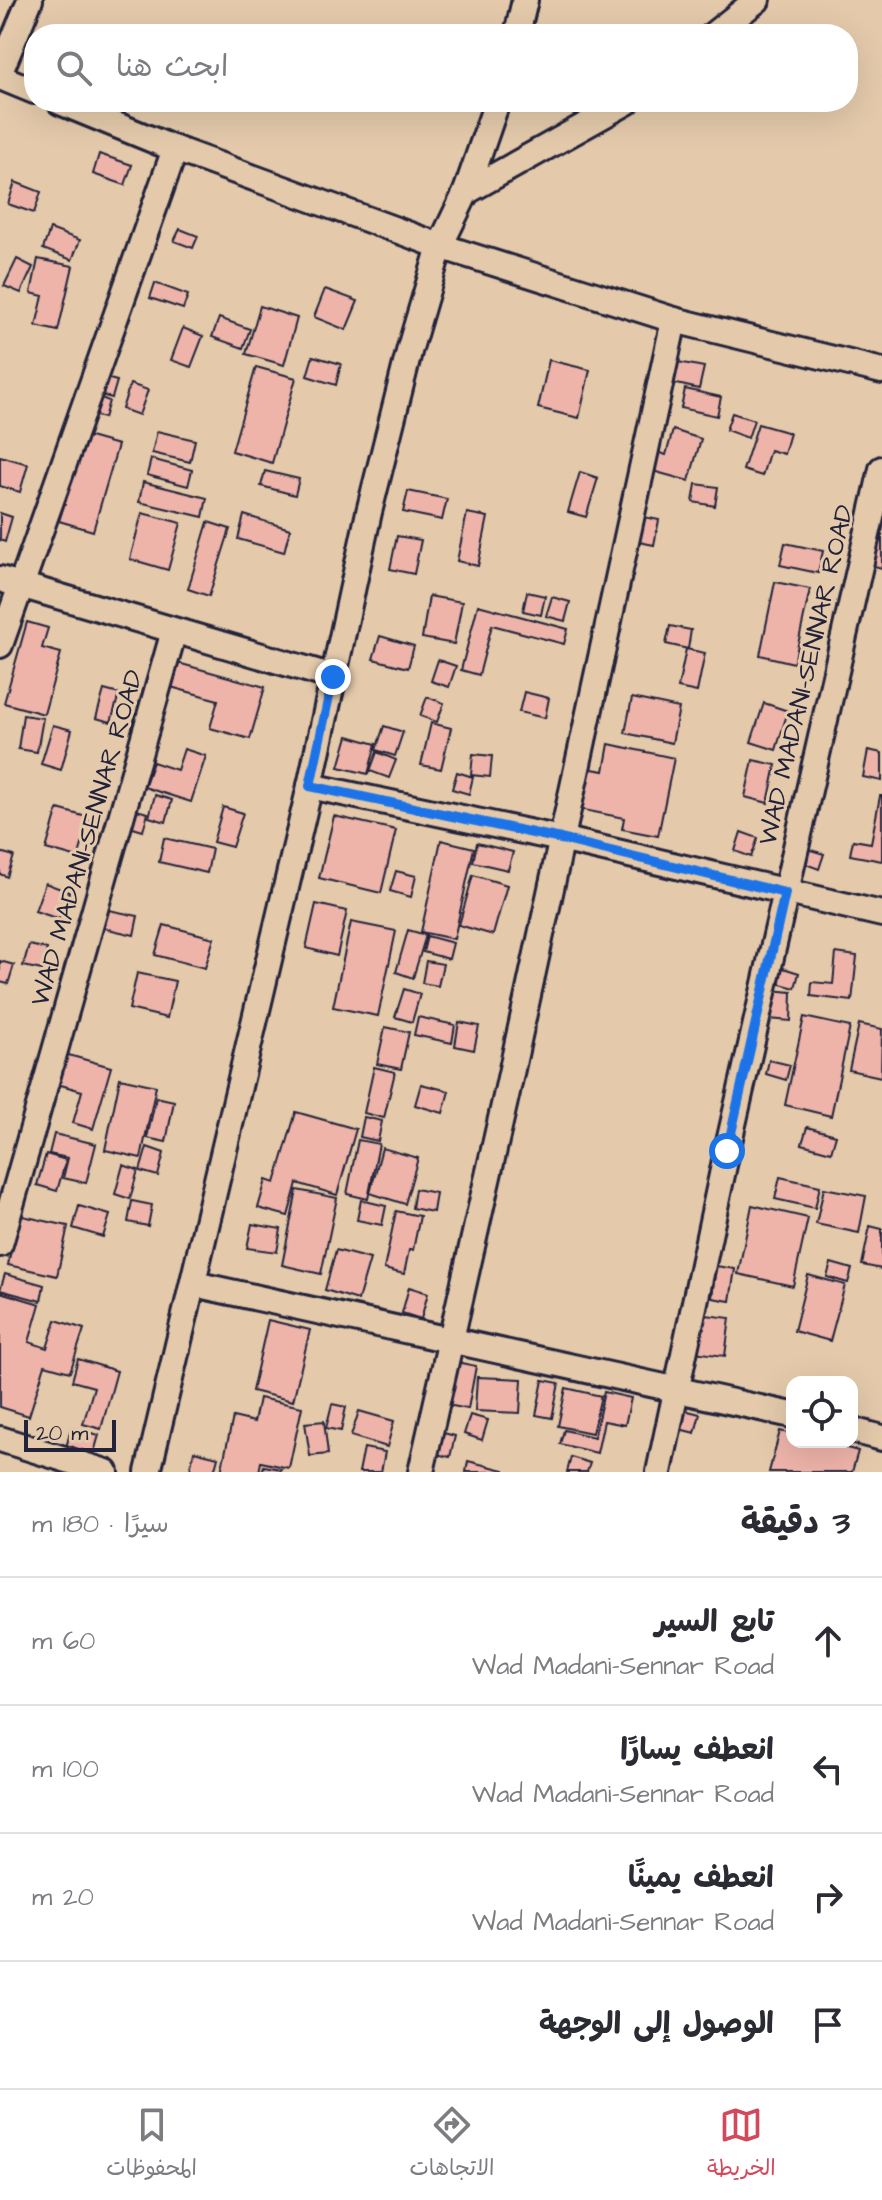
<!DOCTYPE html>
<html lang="ar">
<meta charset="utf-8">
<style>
:root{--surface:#fff;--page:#f7f7f7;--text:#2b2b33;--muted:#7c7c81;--line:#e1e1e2;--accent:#d1495b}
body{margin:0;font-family:"Architects Daughter","Playpen Sans Arabic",sans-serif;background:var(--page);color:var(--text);direction:rtl}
.controls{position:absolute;right:24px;bottom:24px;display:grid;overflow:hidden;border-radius:16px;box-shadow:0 8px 32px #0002}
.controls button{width:72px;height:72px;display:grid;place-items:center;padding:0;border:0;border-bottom:2px solid var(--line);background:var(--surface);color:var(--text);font:40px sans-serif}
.scale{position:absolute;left:24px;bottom:20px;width:92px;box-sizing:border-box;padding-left:8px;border:4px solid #22223b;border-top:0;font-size:22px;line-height:28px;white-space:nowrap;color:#22223b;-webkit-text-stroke:6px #e4caab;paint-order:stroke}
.stop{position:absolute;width:24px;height:24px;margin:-18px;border:6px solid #1a73e8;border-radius:50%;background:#fff}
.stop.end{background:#1a73e8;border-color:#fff;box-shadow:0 2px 8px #0008}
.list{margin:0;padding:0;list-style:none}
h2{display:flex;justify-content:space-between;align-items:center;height:104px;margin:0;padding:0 32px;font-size:34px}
h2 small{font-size:26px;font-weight:400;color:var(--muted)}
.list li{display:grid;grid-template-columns:52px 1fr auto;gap:24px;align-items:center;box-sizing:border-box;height:128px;padding:0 32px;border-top:2px solid var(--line)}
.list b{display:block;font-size:30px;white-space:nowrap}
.list p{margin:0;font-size:26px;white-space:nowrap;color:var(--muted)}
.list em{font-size:26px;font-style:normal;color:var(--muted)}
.icon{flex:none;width:44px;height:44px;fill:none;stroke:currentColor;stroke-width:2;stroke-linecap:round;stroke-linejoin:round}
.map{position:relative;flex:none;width:882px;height:1472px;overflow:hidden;direction:ltr}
.search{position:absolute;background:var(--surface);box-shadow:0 8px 32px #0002;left:24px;right:24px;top:24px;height:88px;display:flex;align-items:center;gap:20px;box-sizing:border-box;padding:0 28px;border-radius:32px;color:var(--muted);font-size:30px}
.sheet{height:616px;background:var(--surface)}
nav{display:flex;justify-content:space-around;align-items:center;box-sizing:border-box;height:112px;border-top:2px solid var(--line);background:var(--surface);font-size:22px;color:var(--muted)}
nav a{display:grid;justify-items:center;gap:4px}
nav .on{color:var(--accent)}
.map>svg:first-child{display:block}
.building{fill:#eeb4a9;stroke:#22223b;stroke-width:2}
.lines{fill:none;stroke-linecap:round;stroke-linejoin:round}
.street-casing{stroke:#22223b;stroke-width:30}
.street{stroke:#e4caab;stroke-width:24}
.route{stroke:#1a73e8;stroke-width:10}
.labels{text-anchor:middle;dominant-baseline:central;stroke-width:6;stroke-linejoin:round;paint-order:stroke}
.street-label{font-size:26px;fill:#22223b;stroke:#e4caab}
</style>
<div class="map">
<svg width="882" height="1472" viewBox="0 0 882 1472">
<rect width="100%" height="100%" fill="#e4caab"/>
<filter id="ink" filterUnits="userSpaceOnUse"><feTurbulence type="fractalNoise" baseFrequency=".0125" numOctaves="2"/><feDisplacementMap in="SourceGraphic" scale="16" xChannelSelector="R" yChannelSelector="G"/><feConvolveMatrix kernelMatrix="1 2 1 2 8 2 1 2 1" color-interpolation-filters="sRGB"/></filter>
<g filter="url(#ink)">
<!-- building -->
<g class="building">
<polygon points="99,154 132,165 125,185 93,174"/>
<polygon points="15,182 41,192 34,213 8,204"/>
<polygon points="50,229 80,240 72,260 43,249"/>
<polygon points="180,229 198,236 193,248 174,241"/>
<polygon points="17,259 33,267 21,293 4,286"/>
<polygon points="38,259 73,266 58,331 36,326 43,296 31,293"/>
<polygon points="155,283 188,295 183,309 150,298"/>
<polygon points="325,289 358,301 346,330 314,317"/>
<polygon points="260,306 297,318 284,365 246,354"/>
<polygon points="219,318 250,329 243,348 212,337"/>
<polygon points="183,328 203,336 191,367 171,360"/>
<polygon points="313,356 341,364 336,385 307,376"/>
<polygon points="549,360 590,370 579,418 538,408"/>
<polygon points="673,361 704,367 699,389 668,382"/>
<polygon points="256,367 296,378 272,463 232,451"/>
<polygon points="98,376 117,381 112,398 93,393"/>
<polygon points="130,384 148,390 139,415 122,409"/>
<polygon points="685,389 721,397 717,416 681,408"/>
<polygon points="91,394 109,401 104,418 84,413"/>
<polygon points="732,413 754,420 748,438 726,430"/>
<polygon points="758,424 790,433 784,454 770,450 762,476 743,470"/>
<polygon points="673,430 701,439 689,481 649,470 654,451 666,455"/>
<polygon points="157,431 195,440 190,462 152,453"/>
<polygon points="86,436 118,445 93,531 59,521"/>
<polygon points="0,456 28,464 20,492 0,486"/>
<polygon points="151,459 192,470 188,486 147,475"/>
<polygon points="265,471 299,479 295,495 261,486"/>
<polygon points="580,472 598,478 586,517 568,512"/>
<polygon points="143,482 207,498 203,517 139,502"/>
<polygon points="696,484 718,487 715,506 693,502"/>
<polygon points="408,491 447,499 442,520 403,512"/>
<polygon points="0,513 12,517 5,542 0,540"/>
<polygon points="142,513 181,523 168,570 130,559"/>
<polygon points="467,513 488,517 478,566 457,561"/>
<polygon points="244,515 290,529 284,552 238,539"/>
<polygon points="639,516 659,520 654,545 634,541"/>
<polygon points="208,522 230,529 209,596 188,589"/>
<polygon points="880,532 882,533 882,568 870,565"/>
<polygon points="397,536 421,540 414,574 390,569"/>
<polygon points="785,543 823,551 818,573 780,565"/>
<polygon points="775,582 810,589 794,663 760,655"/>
<polygon points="527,592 545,596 541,615 523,611"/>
<polygon points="429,596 462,602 454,644 422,638"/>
<polygon points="552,597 570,602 565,621 546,616"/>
<polygon points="478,605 568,629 564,644 492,625 479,675 461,670"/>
<polygon points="27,622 48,628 42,648 61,653 44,714 4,703"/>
<polygon points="670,626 691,630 688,649 666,644"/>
<polygon points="380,636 414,646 408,668 373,659"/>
<polygon points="686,649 705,653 697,692 678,688"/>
<polygon points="167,660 265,687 250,739 210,728 218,700 160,684"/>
<polygon points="438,660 456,666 449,687 431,681"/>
<polygon points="104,690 119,694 111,722 96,718"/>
<polygon points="524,692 549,698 545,718 519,712"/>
<polygon points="427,697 444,703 437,722 420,716"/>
<polygon points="632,698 679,708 672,743 625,733"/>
<polygon points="764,703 788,711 776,750 751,742"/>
<polygon points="23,715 43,718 37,752 18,749"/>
<polygon points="431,723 451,728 441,769 421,765"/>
<polygon points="53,725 72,730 61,770 41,764"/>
<polygon points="384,726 403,732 395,756 376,750"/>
<polygon points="348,736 376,744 368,774 339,767"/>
<polygon points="609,744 674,758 658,836 622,829 624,818 574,808 586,768 604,771"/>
<polygon points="184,749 206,756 191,802 144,787 153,762 177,770"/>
<polygon points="868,750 882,753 882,781 863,777"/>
<polygon points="377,752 396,760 389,778 370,771"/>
<polygon points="473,754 492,756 490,777 471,775"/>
<polygon points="753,760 776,765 768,803 745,797"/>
<polygon points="457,772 473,777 469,794 452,789"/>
<polygon points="155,795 172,800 166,822 149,817"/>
<polygon points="880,796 882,796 882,861 850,855 853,840 871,843"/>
<polygon points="223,807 243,813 232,847 213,842"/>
<polygon points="128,808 148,813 143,831 123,825"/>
<polygon points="58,809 90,818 78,858 46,849"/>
<polygon points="334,816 396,830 381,893 319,878"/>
<polygon points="741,832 758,838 751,857 735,851"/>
<polygon points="164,838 212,849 207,873 159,862"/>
<polygon points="441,840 474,848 454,939 421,932"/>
<polygon points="477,843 513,852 508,870 473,862"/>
<polygon points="804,848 824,854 819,869 800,862"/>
<polygon points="0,852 14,856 7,877 0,874"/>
<polygon points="396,871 416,876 411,897 390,891"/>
<polygon points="473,875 507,885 493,935 459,925"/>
<polygon points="45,883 69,892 59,919 35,911"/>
<polygon points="316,904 347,911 337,956 306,948"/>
<polygon points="99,908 138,916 134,935 95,926"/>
<polygon points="351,922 396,931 378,1016 333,1007"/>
<polygon points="164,925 214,938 205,968 155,955"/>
<polygon points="408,930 426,935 413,978 396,972"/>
<polygon points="427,936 453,943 449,959 423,952"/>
<polygon points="29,945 47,949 42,970 23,966"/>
<polygon points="836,953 857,956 852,1001 811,996 812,982 833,984"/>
<polygon points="0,961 14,965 8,984 0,982"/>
<polygon points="426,961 443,964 438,986 422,983"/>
<polygon points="777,966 799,973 795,988 773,982"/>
<polygon points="137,973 175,981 167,1018 129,1009"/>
<polygon points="404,989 420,994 412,1022 395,1017"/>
<polygon points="771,990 792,992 791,1021 769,1019"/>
<polygon points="418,1017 455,1025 452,1043 414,1035"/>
<polygon points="804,1017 850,1027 831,1116 785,1105"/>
<polygon points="459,1022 479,1026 474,1050 455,1046"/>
<polygon points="859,1024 882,1029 881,1077 849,1070"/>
<polygon points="385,1027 409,1032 401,1069 377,1064"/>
<polygon points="58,1052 111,1067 93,1129 73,1123 82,1091 50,1082"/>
<polygon points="769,1060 790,1065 786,1080 766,1074"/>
<polygon points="374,1067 395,1072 384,1118 364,1113"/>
<polygon points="120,1078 156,1086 141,1158 105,1150"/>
<polygon points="421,1084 449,1091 443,1113 415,1105"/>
<polygon points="156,1097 174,1101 166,1142 147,1138"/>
<polygon points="296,1112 356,1129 337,1195 297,1183 288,1216 258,1208 266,1180 275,1183"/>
<polygon points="364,1117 382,1121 378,1141 360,1137"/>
<polygon points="807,1127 836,1135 831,1152 802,1144"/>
<polygon points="54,1134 96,1144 86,1183 63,1178 68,1158 49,1154"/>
<polygon points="358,1140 379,1144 368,1199 347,1194"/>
<polygon points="147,1147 164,1153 158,1176 140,1171"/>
<polygon points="382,1148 418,1158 405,1204 370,1193"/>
<polygon points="46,1154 66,1160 57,1191 37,1185"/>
<polygon points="123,1165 138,1170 130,1199 115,1194"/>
<polygon points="780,1177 820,1186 815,1208 775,1199"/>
<polygon points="824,1188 866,1196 859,1233 816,1224"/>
<polygon points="415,1189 436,1193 433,1212 412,1208"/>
<polygon points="297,1190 337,1198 321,1274 282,1265"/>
<polygon points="361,1200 386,1206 382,1225 357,1220"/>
<polygon points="132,1201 152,1205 148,1226 128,1222"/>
<polygon points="752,1205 808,1218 793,1286 738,1274"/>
<polygon points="79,1206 110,1215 103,1237 73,1228"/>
<polygon points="396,1211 420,1216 413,1250 409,1250 404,1274 384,1269"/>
<polygon points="18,1215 68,1226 57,1276 8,1265"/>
<polygon points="252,1224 281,1229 277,1252 247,1248"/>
<polygon points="870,1226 882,1229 882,1269 862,1265"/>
<polygon points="336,1250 370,1259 358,1300 325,1290"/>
<polygon points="831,1263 852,1269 848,1283 827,1277"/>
<polygon points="716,1266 735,1269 730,1301 712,1298"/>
<polygon points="5,1274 44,1285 41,1301 0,1290"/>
<polygon points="808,1275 845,1285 830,1341 794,1331"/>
<polygon points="409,1287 428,1293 421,1319 402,1313"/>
<polygon points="0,1292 40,1304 29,1342 47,1348 56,1320 84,1329 70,1372 45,1365 29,1416 0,1407"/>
<polygon points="698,1314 730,1318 725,1356 693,1352"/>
<polygon points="268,1320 310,1330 293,1401 252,1391"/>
<polygon points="78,1359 117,1371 101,1429 83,1424 94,1387 72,1381"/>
<polygon points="451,1361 476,1366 468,1409 442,1404"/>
<polygon points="477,1377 522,1379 520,1413 475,1411"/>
<polygon points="543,1380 559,1383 552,1418 536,1415"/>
<polygon points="566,1388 601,1396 592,1433 558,1426"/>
<polygon points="604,1392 631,1398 625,1425 604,1421 597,1453 560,1444 564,1430 594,1437"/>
<polygon points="259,1398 302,1407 289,1468 261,1462 259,1472 221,1472 233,1417 254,1422"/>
<polygon points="332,1404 346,1407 341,1431 326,1428"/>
<polygon points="680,1409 700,1414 695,1433 675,1428"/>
<polygon points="359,1411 394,1421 387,1447 351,1436"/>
<polygon points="470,1415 488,1420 482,1440 464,1434"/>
<polygon points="324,1421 328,1454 310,1456 305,1423"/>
<polygon points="71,1428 99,1435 93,1456 66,1448"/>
<polygon points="436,1431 455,1436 450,1457 431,1453"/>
<polygon points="780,1431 792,1434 792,1442 824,1442 858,1451 852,1472 769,1472"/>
<polygon points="364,1448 385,1452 381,1472 359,1472"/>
<polygon points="194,1451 218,1457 214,1472 190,1470"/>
<polygon points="571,1457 590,1463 587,1472 567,1472"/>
<polygon points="468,1461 504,1470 504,1472 466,1472"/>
<polygon points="264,1466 281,1469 280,1472 262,1472"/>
</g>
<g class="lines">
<!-- street casing -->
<g class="street-casing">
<g id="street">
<polyline points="517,34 525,0"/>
<polyline points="714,34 757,0"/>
<polyline points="0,72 30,0"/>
<polyline points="0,77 34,91"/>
<polyline points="60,102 175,149 440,246 674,320 882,371"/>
<polyline points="466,192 627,102"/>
<polyline points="0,579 333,677"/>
<polyline points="0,645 175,149"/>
<polyline points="310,786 561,839 882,914"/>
<polyline points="0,1244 174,631"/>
<polyline points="194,1284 792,1415"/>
<polyline points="852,1430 882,1438"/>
<polyline points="0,1439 106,1472"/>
<polyline points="148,1472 310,786 369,512 410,348 440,246 466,192 497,102"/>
<polyline points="421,1472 507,1092 674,320"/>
<polyline points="659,1472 727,1151 882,469"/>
</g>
</g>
<!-- street -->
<use href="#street" class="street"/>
</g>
</g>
<g class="lines" filter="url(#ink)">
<!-- route -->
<polyline class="route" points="333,677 310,786 561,839 785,893 727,1151"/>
</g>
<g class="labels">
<!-- street labels -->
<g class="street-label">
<text transform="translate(806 675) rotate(-77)">WAD MADANI-SENNAR ROAD</text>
<text transform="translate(87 838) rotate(-74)">WAD MADANI-SENNAR ROAD</text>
</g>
</g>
</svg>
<div class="controls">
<button><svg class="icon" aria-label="locate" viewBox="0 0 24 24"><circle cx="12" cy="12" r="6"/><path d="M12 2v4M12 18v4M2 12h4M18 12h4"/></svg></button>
</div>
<div class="scale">20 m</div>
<div class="stop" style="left:727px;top:1151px"></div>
<div class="stop end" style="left:333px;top:677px"></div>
<div class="search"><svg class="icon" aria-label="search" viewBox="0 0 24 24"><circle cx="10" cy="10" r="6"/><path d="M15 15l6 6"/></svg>ابحث هنا</div>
</div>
<section class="sheet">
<h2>3 دقيقة<small>سيرًا · 180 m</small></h2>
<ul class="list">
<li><svg class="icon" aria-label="ahead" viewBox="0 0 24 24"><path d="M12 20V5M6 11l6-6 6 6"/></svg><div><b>تابع السير</b><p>Wad Madani-Sennar Road</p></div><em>60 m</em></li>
<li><svg class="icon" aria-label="left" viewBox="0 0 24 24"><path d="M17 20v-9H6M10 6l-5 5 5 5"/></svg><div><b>انعطف يسارًا</b><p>Wad Madani-Sennar Road</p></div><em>100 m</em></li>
<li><svg class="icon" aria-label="right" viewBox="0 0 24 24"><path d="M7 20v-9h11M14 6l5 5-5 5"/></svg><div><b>انعطف يمينًا</b><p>Wad Madani-Sennar Road</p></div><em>20 m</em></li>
<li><svg class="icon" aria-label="arrive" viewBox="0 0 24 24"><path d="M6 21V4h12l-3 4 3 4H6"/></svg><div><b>الوصول إلى الوجهة</b></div></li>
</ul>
</section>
<nav>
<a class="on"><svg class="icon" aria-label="map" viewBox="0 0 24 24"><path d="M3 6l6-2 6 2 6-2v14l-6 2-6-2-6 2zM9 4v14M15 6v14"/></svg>الخريطة</a>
<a><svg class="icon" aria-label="directions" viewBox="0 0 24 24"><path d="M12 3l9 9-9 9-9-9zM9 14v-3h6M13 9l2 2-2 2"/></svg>الاتجاهات</a>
<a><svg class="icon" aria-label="saved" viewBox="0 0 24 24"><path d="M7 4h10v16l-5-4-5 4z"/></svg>المحفوظات</a>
</nav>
